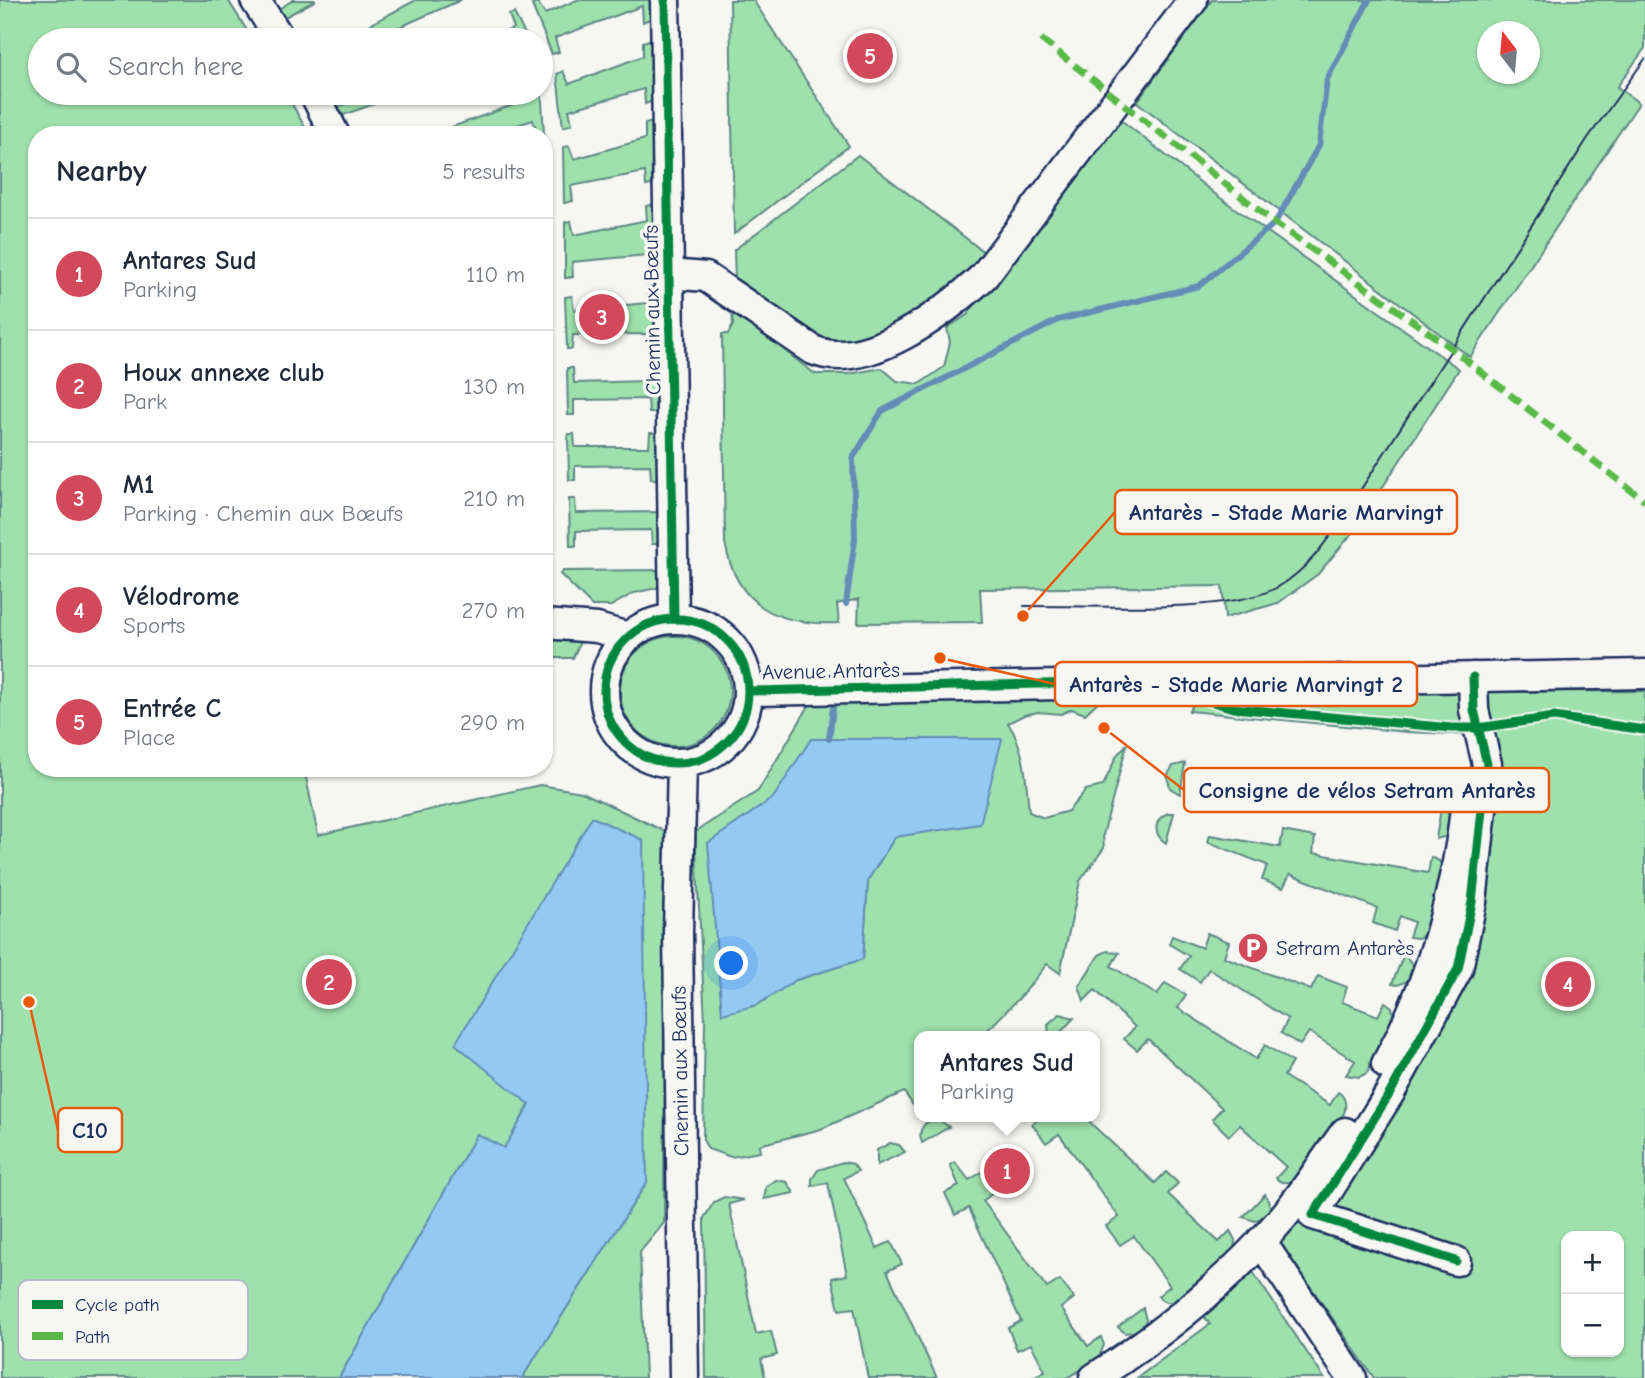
<!DOCTYPE html>
<meta charset="utf-8">
<style>
:root{--surface:#fff;--page:#f6f6f7;--text:#1f2937;--muted:#747a83;--line:#e0e1e3;--accent:#d1495b}
body{margin:0;font-family:"Comic Neue",sans-serif;background:var(--page);color:var(--text)}
.controls{position:absolute;right:21px;bottom:21px;display:grid;overflow:hidden;border-radius:14px;box-shadow:0 2px 5px #0004}
.controls button{width:63px;height:63px;display:grid;place-items:center;padding:0;border:0;border-bottom:2px solid var(--line);background:var(--surface);color:var(--text);font:35px sans-serif}
.compass{position:absolute;left:1477px;top:21px;width:63px;height:63px;border-radius:50%;background:var(--surface);box-shadow:0 2px 5px #0004;rotate:344deg}
.you{position:absolute;left:732px;top:964px;width:24px;height:24px;margin:-18px;border:5px solid #fff;border-radius:50%;background:#1a73e8;box-shadow:0 0 0 10px #1a73e833}
.badge{display:grid;place-items:center;width:46px;height:46px;border-radius:50%;background:var(--accent);color:#fff;font-size:23px;font-weight:700}
.pin{position:absolute;translate:-50% -50%;border:4px solid #fff;box-shadow:0 2px 7px #0006}
.popup{position:absolute;left:914px;top:1031px;width:186px;height:91px;box-sizing:border-box;display:grid;place-content:center;border-radius:14px;background:var(--surface);filter:drop-shadow(0 2px 5px #0005);font-size:23px;white-space:nowrap;color:var(--muted)}
.popup b{font-size:26px;color:var(--text)}
.popup::after{content:'';position:absolute;left:50%;top:100%;margin-left:-14px;border:14px solid transparent;border-top-color:var(--surface)}
.list{margin:0;padding:0;list-style:none}
h2{display:flex;justify-content:space-between;align-items:center;height:91px;margin:0;padding:0 28px;font-size:30px}
h2 small{font-size:23px;font-weight:400;color:var(--muted)}
.list li{display:grid;grid-template-columns:46px 1fr auto;gap:21px;align-items:center;box-sizing:border-box;height:112px;padding:0 28px;border-top:2px solid var(--line)}
.list b{display:block;font-size:26px;white-space:nowrap}
.list p{margin:0;font-size:23px;white-space:nowrap;color:var(--muted)}
.list em{font-size:23px;font-style:normal;color:var(--muted)}
.icon{flex:none;width:38px;height:38px;fill:none;stroke:currentColor;stroke-width:2;stroke-linecap:round;stroke-linejoin:round}
.map{position:relative;flex:none;width:1645px;height:1378px;overflow:hidden}
.search{position:absolute;background:var(--surface);box-shadow:0 2px 5px #0004;left:28px;top:28px;width:525px;height:77px;display:flex;align-items:center;gap:18px;box-sizing:border-box;padding:0 24px;border-radius:38px;color:var(--muted);font-size:26px}
.panel{position:absolute;background:var(--surface);box-shadow:0 2px 5px #0004;left:28px;top:126px;width:525px;height:651px;border-radius:28px}
.map>svg:first-child{display:block}
.green{fill:#9fe1ac;stroke:#5d8885;stroke-width:2;fill-rule:evenodd}
.water{fill:#94caf2;stroke:#648cb7;stroke-width:2}
.lines{fill:none;stroke-linecap:round;stroke-linejoin:round}
.stream{stroke:#648cb7;stroke-width:6}
.minor-casing{stroke:#1b2f5e;stroke-width:33}
.minor{stroke:#f6f6f2;stroke-width:28}
.tram{stroke:#1b2f5e;stroke-width:2}
.quiet{stroke:#58b947;stroke-width:7;stroke-dasharray:14 7;stroke-linecap:butt}
.cycleway-casing{stroke:#f6f6f2;stroke-width:13}
.cycleway{stroke:#00873e;stroke-width:9}
.labels{text-anchor:middle;dominant-baseline:central;stroke-width:7;stroke-linejoin:round;paint-order:stroke}
.street-label{font-size:21px;fill:#1b2f5e;stroke:#f6f6f2}
.poi-label{font-size:21px;fill:#1b2f5e;stroke:#f6f6f2;text-anchor:start}
.key{fill:#f6f6f2;stroke:#b4bac6;stroke-width:2}
.key-label{font-size:19px;fill:#1b2f5e}
.leader{fill:none;stroke:#e8590c;stroke-width:2.5}
.callout-dot{fill:#e8590c;stroke:#f6f6f2;stroke-width:2.5}
.callout{fill:#f6f6f2;stroke:#e8590c;stroke-width:2.5}
.callout-label{font-size:23px;text-anchor:middle;font-weight:bold;fill:#1b2f5e}
</style>
<div class="map">
<svg width="1645" height="1378" viewBox="0 0 1645 1378">
<rect width="100%" height="100%" fill="#f6f6f2"/>
<filter id="ink" filterUnits="userSpaceOnUse"><feTurbulence type="fractalNoise" baseFrequency=".0143" numOctaves="2"/><feDisplacementMap in="SourceGraphic" scale="14" xChannelSelector="R" yChannelSelector="G"/><feConvolveMatrix kernelMatrix="1 2 1 2 8 2 1 2 1" color-interpolation-filters="sRGB"/></filter>
<g filter="url(#ink)">
<!-- green -->
<g class="green">
<polygon points="0,0 228,0 253,40 40,40 40,93 286,93 309,135 37,135 37,768 304,768 318,835 540,785 582,792 666,832 664,1223 640,1252 645,1378 522,1378 647,1182 530,1104 504,1149 477,1134 339,1378 0,1378"/>
<polygon points="266,0 273,0 279,9 293,0 316,0 285,17 292,29 287,32"/>
<polygon points="416,0 461,0 370,40 341,40"/>
<polygon points="577,0 654,0 654,17 643,22 642,6 555,38 559,52 552,54 532,5 538,3 545,14"/>
<polygon points="730,0 753,0 849,146 734,234"/>
<path d="M 1212,0 L 1645,0 L 1645,48 L 1617,87 L 1639,103 L 1470,357 L 1137,102 ZM 1488,32 L 1530,32 L 1530,74 L 1488,74 Z"/>
<polygon points="514,13 528,40 487,40 514,28 509,15"/>
<polygon points="655,38 656,100 645,104 644,89 569,110 572,124 563,127 557,74 563,71 569,84 643,56 643,42"/>
<polygon points="541,87 544,133 538,135 533,120 484,135 430,135 535,97 534,93 541,93"/>
<polygon points="370,93 405,93 343,115 348,129 341,131 326,97 332,94 339,107"/>
<path d="M 1117,117 L 1219,197 L 1459,369 L 1355,530 L 1318,574 L 1278,603 L 1225,618 L 1222,586 L 980,589 L 982,622 L 858,623 L 859,599 L 837,604 L 839,623 C 779,626 736,607 725,542 L 722,334 L 728,334 L 733,325 L 732,310 L 815,374 L 848,374 L 882,368 L 897,381 L 919,384 L 944,367 L 950,342 L 947,328 L 967,315 Z"/>
<polygon points="656,121 657,184 646,186 645,172 571,186 573,201 564,203 563,147 569,146 574,159 645,139 645,124"/>
<path d="M 858,155 L 985,253 C 943,300 893,331 831,346 L 735,282 L 734,250 Z"/>
<polygon points="658,203 658,268 647,269 647,255 572,262 573,277 565,278 565,222 571,221 574,235 647,220 646,206"/>
<polygon points="647,288 659,288 660,347 648,347 647,334 573,335 572,349 567,349 565,297 572,296 574,310 647,303"/>
<polygon points="648,367 660,367 661,413 649,413 648,399 574,400 574,415 568,415 567,368 573,368 574,383 648,381"/>
<polygon points="544,369 548,369 549,415 544,415"/>
<polygon points="650,433 661,433 662,479 651,479 650,465 575,466 575,480 569,480 568,434 574,434 575,447 649,447"/>
<polygon points="544,434 549,434 550,481 544,481"/>
<polygon points="544,499 550,499 551,546 544,546"/>
<polygon points="569,499 575,499 576,513 662,512 663,544 652,544 651,530 576,531 576,546 570,546"/>
<polygon points="662,570 661,587 634,593 611,606 592,606 560,574 563,571"/>
<polygon points="566,634 580,642 573,658 544,658 544,635"/>
<circle cx="675" cy="691" r="55"/>
<path d="M 1645,691 L 1645,1378 L 1374,1378 L 1276,1237 L 1293,1219 L 1328,1235 L 1339,1214 L 1309,1199 L 1428,996 L 1471,867 L 1474,735 L 1407,732 L 1189,711 L 1199,695 L 1207,693 ZM 1566,1236 L 1619,1236 L 1619,1352 L 1566,1352 Z"/>
<path d="M 1102,698 L 1085,714 L 1072,709 L 1061,714 L 1038,712 L 1024,715 L 1008,723 C 1026,750 1026,781 1029,812 L 1044,818 L 1068,811 L 1086,790 L 1103,786 L 1117,755 L 1127,744 L 1103,835 L 1104,848 L 1080,881 L 1060,973 L 1047,964 L 1024,993 L 982,1036 L 920,1036 L 919,1101 L 913,1105 L 904,1092 L 821,1129 L 759,1145 L 760,1152 L 731,1157 L 708,1149 L 703,1140 L 705,1021 L 695,832 L 758,791 L 810,704 ZM 773,798 L 895,837 L 868,880 L 863,959 L 796,980 L 757,1005 L 708,844 Z"/>
<polygon points="1185,763 1180,794 1170,788 1167,776 1173,766"/>
<polygon points="1441,808 1451,814 1448,836 1436,839"/>
<path d="M 1168,813 L 1174,813 L 1166,843 C 1152,834 1154,819 1168,813 Z"/>
<polygon points="1283,831 1315,837 1313,853 1428,873 1431,857 1439,861 1444,869 1426,934 1418,938 1409,937 1414,922 1400,916 1395,931 1373,923 1377,908 1290,874 1283,888 1262,880 1267,865 1208,842 1210,835 1280,847"/>
<polygon points="1207,933 1229,942 1224,957 1311,990 1318,976 1347,987 1342,1002 1378,1016 1385,1002 1392,1007 1394,1021 1367,1073 1359,1077 1346,1075 1355,1061 1309,1032 1300,1045 1281,1033 1288,1019 1209,969 1200,982 1180,969 1189,956 1169,944 1172,936 1202,948"/>
<path d="M 1107,951 L 1119,953 L 1111,966 L 1157,995 L 1165,983 L 1186,995 L 1178,1008 L 1256,1059 L 1265,1045 L 1292,1062 L 1284,1076 L 1330,1105 L 1338,1092 C 1345,1096 1347,1105 1344,1113 L 1295,1180 C 1288,1183 1281,1184 1276,1178 L 1286,1167 L 1240,1125 L 1229,1136 L 1212,1119 L 1222,1108 L 1148,1039 L 1137,1050 L 1124,1039 L 1135,1027 L 1095,990 L 1084,1001 L 1079,986 L 1099,955 Z"/>
<polygon points="1404,954 1413,965 1410,980 1398,985 1392,984"/>
<polygon points="1060,1014 1074,1018 1057,1036 1049,1036 1048,1024"/>
<path d="M 1041,1117 L 1084,1117 L 1155,1183 L 1166,1172 L 1178,1183 L 1168,1194 L 1219,1242 L 1230,1231 L 1235,1240 L 1234,1250 L 1176,1301 C 1169,1303 1162,1303 1158,1296 L 1170,1286 L 1134,1236 L 1120,1245 L 1106,1226 L 1119,1217 L 1059,1134 L 1046,1143 L 1032,1124 Z"/>
<path d="M 939,1120 L 949,1127 L 922,1143 C 917,1130 924,1119 939,1120 Z"/>
<polygon points="890,1143 899,1145 905,1152 877,1165 877,1150"/>
<polygon points="843,1162 853,1164 858,1171 844,1178 877,1248 891,1242 902,1264 887,1271 937,1378 868,1378 854,1308 839,1310 832,1278 847,1275 828,1183 812,1186 812,1179 818,1170"/>
<polygon points="955,1162 969,1180 982,1172 995,1191 983,1201 1047,1288 1060,1280 1074,1298 1061,1308 1088,1346 1101,1337 1104,1345 1098,1359 1067,1378 1031,1378 1045,1371 1031,1344 1017,1350 1008,1328 1021,1321 969,1208 955,1215 945,1193 959,1186 950,1165"/>
<polygon points="776,1180 787,1182 794,1193 764,1199 766,1187"/>
<polygon points="1265,1194 1270,1205 1268,1214 1255,1221 1243,1217"/>
<polygon points="724,1197 744,1200 729,1204 756,1334 771,1331 777,1355 761,1359 765,1378 706,1378 704,1218 714,1202"/>
<polygon points="1249,1266 1324,1378 1137,1378 1210,1324 1200,1311"/>
<polygon points="1143,1308 1146,1320 1140,1331 1125,1333 1118,1327"/>
</g>
<!-- water -->
<g class="water">
<polygon points="811,739 1002,739 980,824 895,837 868,880 863,959 796,980 757,1005 722,1014 708,843 773,798"/>
<polygon points="592,817 643,840 647,1182 522,1378 339,1378 477,1134 504,1148 530,1105 455,1044"/>
</g>
<g class="lines">
<!-- stream -->
<g class="stream">
<polyline points="846,604 855,539 853,458 882,411 1058,320 1199,286 1275,223 1319,145 1327,79 1369,0"/>
<polyline points="829,739 834,700"/>
</g>
<!-- minor casing -->
<g class="minor-casing">
<g id="minor">
<polyline points="255,0 281,40"/>
<polyline points="665,0 674,619"/>
<polyline points="314,93 335,135"/>
<path d="M 669,274 L 706,277 L 813,350 C 866,373 946,311 984,276 L 1193,0"/>
<circle cx="676" cy="691" r="72"/>
<polyline points="544,624 597,628 628,637"/>
<polyline points="749,691 1645,674"/>
<polyline points="682,763 678,932 684,1378"/>
<path d="M 1386,1064 C 1430,985 1457,890 1466,801"/>
<polyline points="1261,1241 1352,1378"/>
<polyline points="1456,1261 1313,1215 1390,1093 1458,969 1472,902 1487,764 1474,710 1473,677"/>
<path d="M 1094,1378 C 1162,1334 1225,1284 1278,1223 C 1303,1195 1323,1162 1345,1132"/>
</g>
</g>
<!-- minor -->
<use href="#minor" class="minor"/>
<!-- tram -->
<path class="tram" d="M 1024,606 C 1084,605 1229,615 1278,587 C 1307,570 1324,545 1343,517 L 1588,138 L 1645,59"/>
<!-- quiet -->
<polyline class="quiet" points="1041,39 1275,223 1452,349 1645,501"/>
<!-- cycleway casing -->
<g class="cycleway-casing">
<g id="cycleway">
<polyline points="665,0 674,619"/>
<circle cx="676" cy="691" r="72"/>
<polyline points="1165,688 1233,708 1452,728 1478,728 1554,717 1645,730"/>
<polyline points="749,691 1166,681"/>
<polyline points="1456,1261 1313,1215 1390,1093 1458,969 1472,902 1487,764 1474,710 1473,677"/>
</g>
</g>
<!-- cycleway -->
<use href="#cycleway" class="cycleway"/>
</g>
</g>
<!-- icons -->
<defs>
<g id="parking-disc" transform="scale(1.575)"><circle r="9.5" fill="#d1495b" stroke="#f6f6f2"/><path d="M-3.5-5.5H1a3.5 3.5 0 0 1 0 7H-1V5.5H-3.5ZM-1-3.4V-.6H.8a1.4 1.4 0 0 0 0-2.8Z" fill="#fff"/></g>
</defs>
<g fill-rule="evenodd">
<use href="#parking-disc" x="1253" y="948"/>
</g>
<g class="labels">
<!-- street labels -->
<g class="street-label">
<text transform="translate(652 310) rotate(-91)">Chemin aux Bœufs</text>
<text transform="translate(831 671) rotate(-1)">Avenue Antarès</text>
<text transform="translate(680 1071) rotate(-91)">Chemin aux Bœufs</text>
</g>
<!-- poi labels -->
<g class="poi-label">
<text x="1276" y="948">Setram Antarès</text>
</g>
</g>
<!-- legend -->
<rect x="18" y="1280" width="230" height="80" rx="10" class="key"/>
<rect x="32" y="1300" width="31" height="9" fill="#00873e"/>
<rect x="32" y="1332" width="31" height="8" fill="#58b947"/>
<g class="key-label">
<text x="75" y="1311">Cycle path</text>
<text x="75" y="1343">Path</text>
</g>
<!-- callouts -->
<path class="leader" d="M1023 616L1115 512M940 658L1055 684M1104 728L1184 790M29 1002L58 1130"/>
<g class="callout-dot">
<circle cx="1023" cy="616" r="7"/>
<circle cx="940" cy="658" r="7"/>
<circle cx="1104" cy="728" r="7"/>
<circle cx="29" cy="1002" r="7"/>
</g>
<g class="callout">
<rect x="1115" y="490" width="342" height="44" rx="7"/>
<rect x="1055" y="662" width="362" height="44" rx="7"/>
<rect x="1184" y="768" width="365" height="44" rx="7"/>
<rect x="58" y="1108" width="64" height="44" rx="7"/>
</g>
<g class="callout-label">
<text x="1286" y="520">Antarès - Stade Marie Marvingt</text>
<text x="1236" y="692">Antarès - Stade Marie Marvingt 2</text>
<text x="1367" y="798">Consigne de vélos Setram Antarès</text>
<text x="90" y="1138">C10</text>
</g>
</svg>
<div class="controls">
<button>+</button>
<button>−</button>
</div>
<svg class="compass" viewBox="-18 -18 36 36"><path d="M0-13l5 13h-10z" fill="#e53935"/><path d="M0 13l5-13h-10z" fill="#747a83"/></svg>
<div class="you"></div>
<div class="pin badge" style="left:1007px;top:1171px">1</div>
<div class="popup"><b>Antares Sud</b>Parking</div>
<div class="pin badge" style="left:329px;top:982px">2</div>
<div class="pin badge" style="left:602px;top:317px">3</div>
<div class="pin badge" style="left:1568px;top:984px">4</div>
<div class="pin badge" style="left:870px;top:56px">5</div>
<div class="search"><svg class="icon" aria-label="search" viewBox="0 0 24 24"><circle cx="10" cy="10" r="6"/><path d="M15 15l6 6"/></svg>Search here</div>
<section class="panel">
<h2>Nearby<small>5 results</small></h2>
<ul class="list">
<li><span class="badge">1</span><div><b>Antares Sud</b><p>Parking</p></div><em>110 m</em></li>
<li><span class="badge">2</span><div><b>Houx annexe club</b><p>Park</p></div><em>130 m</em></li>
<li><span class="badge">3</span><div><b>M1</b><p>Parking · Chemin aux Bœufs</p></div><em>210 m</em></li>
<li><span class="badge">4</span><div><b>Vélodrome</b><p>Sports</p></div><em>270 m</em></li>
<li><span class="badge">5</span><div><b>Entrée C</b><p>Place</p></div><em>290 m</em></li>
</ul>
</section>
</div>
